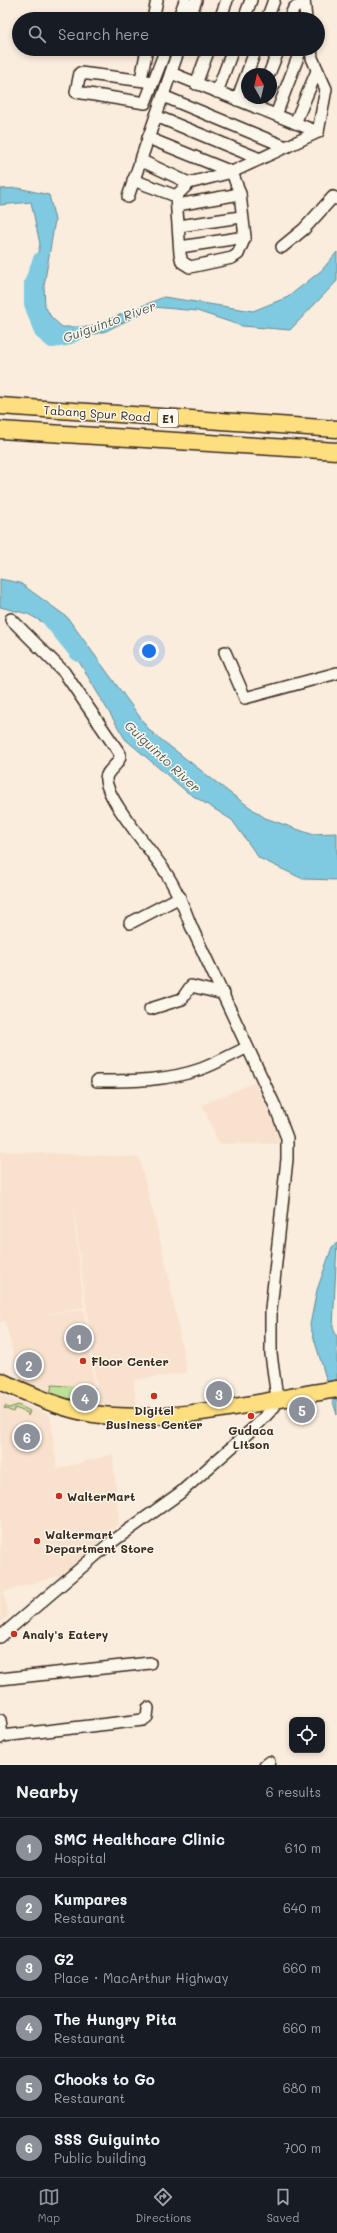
<!DOCTYPE html>
<meta charset="utf-8">
<style>
:root{--surface:#171b24;--page:#242831;--text:#f1f3f6;--muted:#9ea1a6;--line:#363941;--accent:#8c9099}
body{margin:0;font-family:Mali,sans-serif;background:var(--page);color:var(--text)}
.controls{position:absolute;right:12px;bottom:12px;display:grid;overflow:hidden;border-radius:8px;box-shadow:0 2px 6px #0003}
.controls button{width:36px;height:36px;display:grid;place-items:center;padding:0;border:0;border-bottom:1px solid var(--line);background:var(--surface);color:var(--text);font:20px sans-serif}
.compass{position:absolute;left:241px;top:68px;width:36px;height:36px;border-radius:50%;background:var(--surface);box-shadow:0 2px 6px #0003;rotate:352deg}
.you{position:absolute;left:149px;top:651px;width:14px;height:14px;margin:-10px;border:3px solid #fff;border-radius:50%;background:#1a73e8;box-shadow:0 0 0 6px #1a73e833}
.badge{display:grid;place-items:center;width:26px;height:26px;border-radius:50%;background:var(--accent);color:#fff;font-size:13px;font-weight:700}
.pin{position:absolute;translate:-50% -50%;border:2px solid #fff;box-shadow:0 1px 4px #0006}
.list{margin:0;padding:0;list-style:none}
h2{display:flex;justify-content:space-between;align-items:center;height:52px;margin:0;padding:0 16px;font-size:17px}
h2 small{font-size:13px;font-weight:400;color:var(--muted)}
.list li{display:grid;grid-template-columns:26px 1fr auto;gap:12px;align-items:center;box-sizing:border-box;height:60px;padding:0 16px;border-top:1px solid var(--line)}
.list b{display:block;font-size:15px;white-space:nowrap}
.list p{margin:0;font-size:13px;white-space:nowrap;color:var(--muted)}
.list em{font-size:13px;font-style:normal;color:var(--muted)}
.icon{flex:none;width:22px;height:22px;fill:none;stroke:currentColor;stroke-width:2;stroke-linecap:round;stroke-linejoin:round}
.map{position:relative;flex:none;width:337px;height:1765px;overflow:hidden}
.search{position:absolute;background:var(--surface);box-shadow:0 2px 6px #0003;left:12px;right:12px;top:12px;height:44px;display:flex;align-items:center;gap:10px;box-sizing:border-box;padding:0 14px;border-radius:22px;color:var(--muted);font-size:15px}
.sheet{height:412px;background:var(--surface)}
nav{display:flex;justify-content:space-around;align-items:center;box-sizing:border-box;height:56px;border-top:1px solid var(--line);background:var(--surface);font-size:11px;color:var(--muted)}
nav a{display:grid;justify-items:center;gap:2px}
nav .on{color:var(--accent)}
.map>svg:first-child{display:block}
.built{fill:#f9e2cd}
.green{fill:#bfe099;stroke:#7d855c}
.water{fill:#80cae1;stroke:#648a93}
.lines{fill:none;stroke-linecap:round;stroke-linejoin:round}
.river{stroke:#80cae1;stroke-width:14}
.minor-casing{stroke:#3b2a1e;stroke-width:14}
.highway-casing{stroke:#3b2a1e;stroke-width:19}
.minor{stroke:#fbf7ec;stroke-width:11}
.highway{stroke:#fedf80;stroke-width:16}
.poi-dot{fill:#c8321e;stroke:#fbf7ec;stroke-width:1.5}
.labels{text-anchor:middle;dominant-baseline:central;stroke-width:3;stroke-linejoin:round;paint-order:stroke}
.shield{fill:#fbf7ec;stroke:#75685c;stroke-width:1}
.shield-label{font-size:11px;font-weight:bold;fill:#3b2a1e}
.street-label{font-size:12px;fill:#3b2a1e;stroke:#fbf7ec}
.poi-label{font-size:12px;font-weight:bold;fill:#3b2a1e;stroke:#fbf7ec;text-anchor:start}
.water-label{font-size:13px;font-style:italic;fill:#505a58;stroke:#fbf7ec}
</style>
<div class="map">
<svg width="337" height="1765" viewBox="0 0 337 1765">
<rect width="100%" height="100%" fill="#faedde"/>
<filter id="ink" filterUnits="userSpaceOnUse"><feTurbulence type="fractalNoise" baseFrequency=".025" numOctaves="2"/><feDisplacementMap in="SourceGraphic" scale="8" xChannelSelector="R" yChannelSelector="G"/><feConvolveMatrix kernelMatrix="1 2 1 2 8 2 1 2 1" color-interpolation-filters="sRGB"/></filter>
<g filter="url(#ink)">
<!-- built -->
<g class="built">
<polygon points="255,1082 283,1144 219,1144 202,1105"/>
<polygon points="0,1151 139,1157 167,1267 187,1373 134,1380 137,1409 99,1404 72,1198 84,1307 46,1314 84,1310 97,1404 57,1397 19,1379 5,1321 0,1322"/>
<polygon points="0,1394 50,1415 57,1469 113,1454 119,1524 62,1575 3,1592 9,1615 0,1623"/>
</g>
<!-- green -->
<g class="green">
<polygon points="52,1385 95,1388 97,1404 58,1397 50,1394"/>
<polygon points="18,1405 30,1411 28,1416 28,1413 15,1408 13,1412 4,1408 5,1406 9,1408"/>
</g>
<!-- water -->
<g class="water">
<polygon points="18,188 49,195 55,220 44,286 45,306 51,317 62,327 90,327 164,297 253,311 288,297 322,270 337,252 337,281 290,330 242,326 197,311 154,307 106,331 65,342 42,329 33,310 31,289 40,244 31,202 0,205 0,189"/>
<polygon points="0,579 20,583 67,617 150,731 230,793 265,818 311,834 337,833 337,880 303,879 259,858 232,820 187,792 125,739 62,633 28,614 0,607"/>
<polygon points="337,1243 333,1328 337,1337 337,1415 310,1325 317,1290 332,1247"/>
</g>
<g class="lines">
<!-- river -->
<g class="river">
<polyline points="40,259 31,283 31,304 41,332 52,341 66,339 78,333"/>
<polyline points="47,617 78,655"/>
</g>
<!-- minor casing -->
<g class="minor-casing">
<g id="minor">
<polyline points="304,0 306,19"/>
<polyline points="153,19 157,0"/>
<polyline points="178,19 185,1"/>
<polyline points="189,19 196,0"/>
<polyline points="220,19 227,0"/>
<polyline points="244,19 251,0"/>
<polyline points="267,19 274,0"/>
<polyline points="289,19 294,8 304,4"/>
<polyline points="311,49 312,58 326,89 318,132"/>
<polyline points="171,73 318,132 232,172 189,183 176,196"/>
<polyline points="269,74 279,49"/>
<polyline points="141,79 147,49"/>
<polyline points="153,82 80,73 76,92 145,103 166,49"/>
<polyline points="196,84 209,49"/>
<polyline points="217,92 233,49"/>
<polyline points="163,96 286,147"/>
<polyline points="237,100 256,49"/>
<polyline points="257,108 261,98"/>
<polyline points="276,115 301,49"/>
<polyline points="156,116 260,159"/>
<polyline points="295,123 317,71"/>
<polyline points="140,160 189,183"/>
<polyline points="133,180 176,196 180,254 182,262 190,267 232,258 238,254 245,237 240,194 232,172 148,138"/>
<polyline points="128,197 179,49"/>
<polyline points="177,205 240,194"/>
<polyline points="179,226 241,217"/>
<polyline points="180,247 245,237"/>
<polyline points="282,247 304,229 333,197 337,199"/>
<polyline points="225,652 245,698 337,673"/>
<polyline points="130,923 180,897"/>
<polyline points="150,1009 182,999 191,986 224,994"/>
<path d="M 97,1081 C 132,1081 167,1081 201,1069 C 217,1063 231,1055 246,1048"/>
<path d="M 0,1637 L 109,1544 L 180,1493 L 258,1424 L 274,1407 L 277,1398 L 271,1354 L 271,1309 L 287,1159 L 287,1138 L 275,1106 L 191,926 C 184,907 177,890 166,873 C 154,853 108,802 106,780 C 105,770 121,765 120,754 L 64,672 L 11,619"/>
<polyline points="0,1679 150,1663"/>
<polyline points="0,1720 2,1736 0,1738"/>
<polyline points="2,1736 143,1720 147,1717 148,1708"/>
<polyline points="265,1765 269,1762"/>
</g>
</g>
<!-- highway casing -->
<g class="highway-casing">
<g id="highway">
<polyline points="0,406 337,429"/>
<polyline points="0,430 337,451"/>
<path d="M 0,1381 C 30,1394 61,1409 94,1414 C 171,1425 260,1401 337,1389"/>
</g>
</g>
<!-- minor -->
<use href="#minor" class="minor"/>
<!-- highway -->
<use href="#highway" class="highway"/>
</g>
</g>
<!-- markers -->
<g class="poi-dot">
<circle cx="83" cy="1361" r="4"/>
<circle cx="154" cy="1396" r="4"/>
<circle cx="251" cy="1416" r="4"/>
<circle cx="59" cy="1496" r="4"/>
<circle cx="37" cy="1541" r="4"/>
<circle cx="14" cy="1634" r="4"/>
</g>
<g class="labels">
<!-- shield labels -->
<rect class="shield" x="158" y="409" width="20" height="18" rx="3"/>
<g class="shield-label">
<text x="168" y="418">E1</text>
</g>
<!-- street labels -->
<g class="street-label">
<text transform="translate(97 413) rotate(4)">Tabang Spur Road</text>
</g>
<!-- poi labels -->
<g class="poi-label">
<text x="91" y="1361">Floor Center</text>
<text x="154" y="1410" text-anchor="middle">Digitel<tspan x="154" dy="14">Business Center</tspan></text>
<text x="251" y="1430" text-anchor="middle">Gudaca<tspan x="251" dy="14">Litson</tspan></text>
<text x="67" y="1496">WalterMart</text>
<text x="45" y="1534">Waltermart<tspan x="45" dy="14">Department Store</tspan></text>
<text x="22" y="1634">Analy's Eatery</text>
</g>
<!-- water labels -->
<g class="water-label">
<text transform="translate(109 321) rotate(-20)">Guiguinto River</text>
<text transform="translate(163 756) rotate(43)">Guiguinto River</text>
</g>
</g>
</svg>
<div class="controls">
<button><svg class="icon" aria-label="locate" viewBox="0 0 24 24"><circle cx="12" cy="12" r="6"/><path d="M12 2v4M12 18v4M2 12h4M18 12h4"/></svg></button>
</div>
<svg class="compass" viewBox="-18 -18 36 36"><path d="M0-13l5 13h-10z" fill="#e53935"/><path d="M0 13l5-13h-10z" fill="#9ea1a6"/></svg>
<div class="you"></div>
<div class="pin badge" style="left:79px;top:1338px">1</div>
<div class="pin badge" style="left:29px;top:1365px">2</div>
<div class="pin badge" style="left:219px;top:1394px">3</div>
<div class="pin badge" style="left:85px;top:1398px">4</div>
<div class="pin badge" style="left:302px;top:1410px">5</div>
<div class="pin badge" style="left:27px;top:1437px">6</div>
<div class="search"><svg class="icon" aria-label="search" viewBox="0 0 24 24"><circle cx="10" cy="10" r="6"/><path d="M15 15l6 6"/></svg>Search here</div>
</div>
<section class="sheet">
<h2>Nearby<small>6 results</small></h2>
<ul class="list">
<li><span class="badge">1</span><div><b>SMC Healthcare Clinic</b><p>Hospital</p></div><em>610 m</em></li>
<li><span class="badge">2</span><div><b>Kumpares</b><p>Restaurant</p></div><em>640 m</em></li>
<li><span class="badge">3</span><div><b>G2</b><p>Place · MacArthur Highway</p></div><em>660 m</em></li>
<li><span class="badge">4</span><div><b>The Hungry Pita</b><p>Restaurant</p></div><em>660 m</em></li>
<li><span class="badge">5</span><div><b>Chooks to Go</b><p>Restaurant</p></div><em>680 m</em></li>
<li><span class="badge">6</span><div><b>SSS Guiguinto</b><p>Public building</p></div><em>700 m</em></li>
</ul>
</section>
<nav>
<a class="on"><svg class="icon" aria-label="map" viewBox="0 0 24 24"><path d="M3 6l6-2 6 2 6-2v14l-6 2-6-2-6 2zM9 4v14M15 6v14"/></svg>Map</a>
<a><svg class="icon" aria-label="directions" viewBox="0 0 24 24"><path d="M12 3l9 9-9 9-9-9zM9 14v-3h6M13 9l2 2-2 2"/></svg>Directions</a>
<a><svg class="icon" aria-label="saved" viewBox="0 0 24 24"><path d="M7 4h10v16l-5-4-5 4z"/></svg>Saved</a>
</nav>
